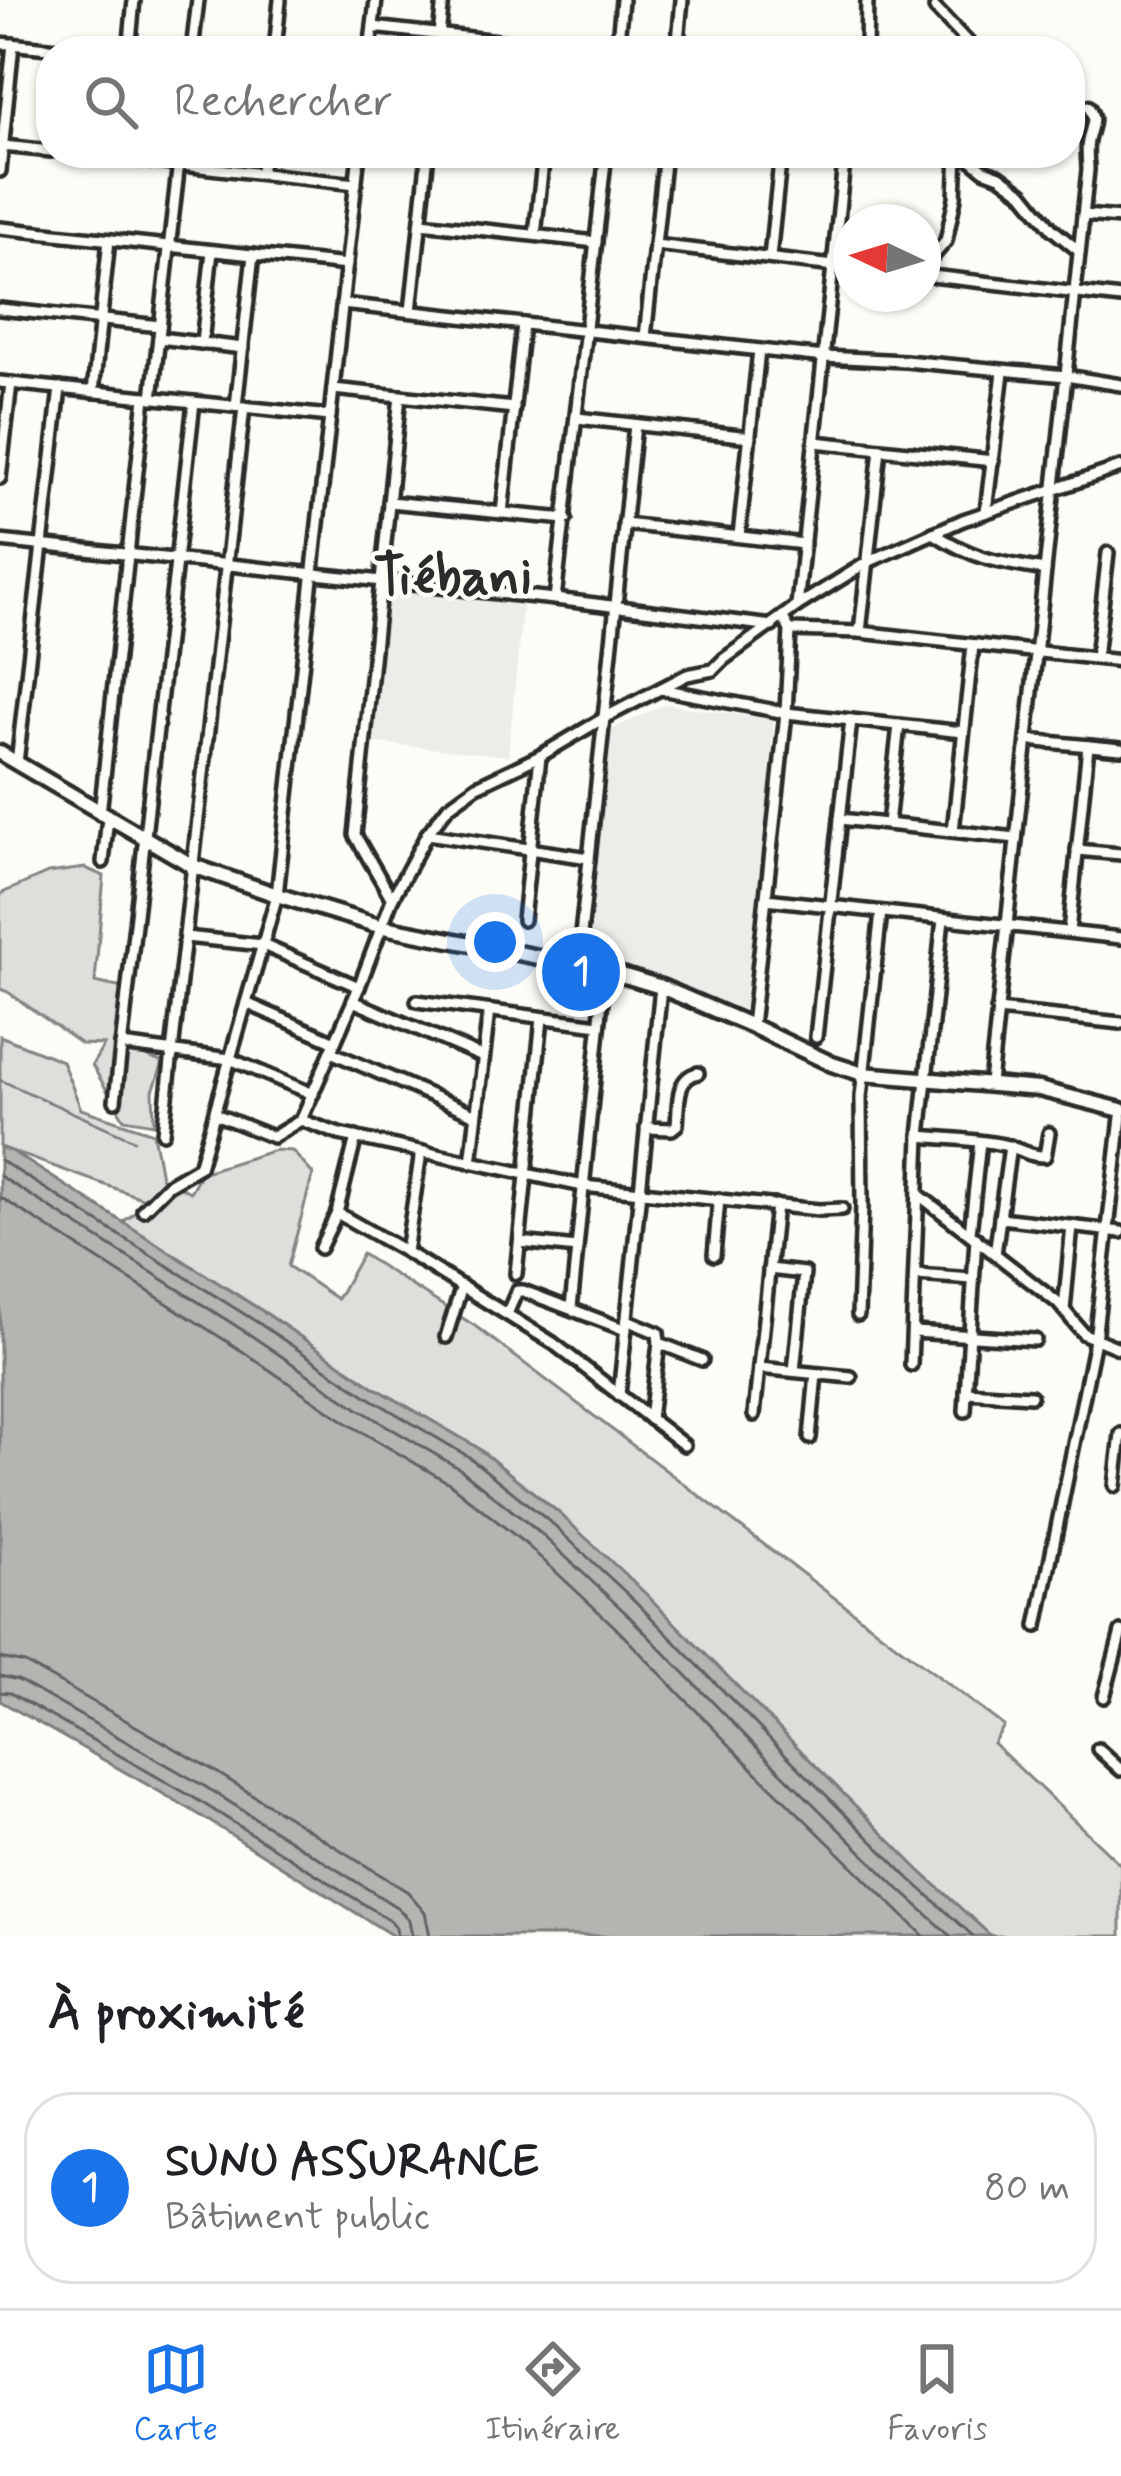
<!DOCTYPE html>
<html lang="fr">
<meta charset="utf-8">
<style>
:root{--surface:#fff;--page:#f6f6f6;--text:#202124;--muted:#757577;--line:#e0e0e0;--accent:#1a73e8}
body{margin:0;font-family:Mynerve,sans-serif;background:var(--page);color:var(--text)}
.compass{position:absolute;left:833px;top:204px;width:108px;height:108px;border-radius:50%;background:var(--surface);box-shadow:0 3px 9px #0004;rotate:274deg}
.you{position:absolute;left:495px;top:942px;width:42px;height:42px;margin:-30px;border:9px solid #fff;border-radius:50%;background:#1a73e8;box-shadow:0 0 0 18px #1a73e833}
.badge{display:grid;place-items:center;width:78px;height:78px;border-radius:50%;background:var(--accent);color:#fff;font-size:39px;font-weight:700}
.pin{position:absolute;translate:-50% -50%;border:6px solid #fff;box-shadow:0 3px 12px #0006}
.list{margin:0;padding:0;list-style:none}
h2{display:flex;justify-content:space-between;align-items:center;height:156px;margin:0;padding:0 48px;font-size:51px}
h2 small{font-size:39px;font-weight:400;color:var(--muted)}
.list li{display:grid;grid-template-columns:78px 1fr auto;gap:36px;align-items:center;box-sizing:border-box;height:192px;margin:0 24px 24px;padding:0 24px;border:3px solid var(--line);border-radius:48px}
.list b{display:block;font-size:45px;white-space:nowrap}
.list p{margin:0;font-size:39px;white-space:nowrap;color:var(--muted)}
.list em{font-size:39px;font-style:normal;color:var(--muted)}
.icon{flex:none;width:66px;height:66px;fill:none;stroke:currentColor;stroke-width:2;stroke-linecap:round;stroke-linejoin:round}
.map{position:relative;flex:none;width:1121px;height:1936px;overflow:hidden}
.search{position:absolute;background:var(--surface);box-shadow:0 3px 9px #0004;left:36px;right:36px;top:36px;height:132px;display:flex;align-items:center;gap:30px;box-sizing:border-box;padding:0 42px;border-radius:48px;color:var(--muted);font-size:45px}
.sheet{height:372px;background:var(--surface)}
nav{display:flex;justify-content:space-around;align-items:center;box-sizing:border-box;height:168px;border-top:3px solid var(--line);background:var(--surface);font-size:33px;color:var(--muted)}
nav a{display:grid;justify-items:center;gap:6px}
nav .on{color:var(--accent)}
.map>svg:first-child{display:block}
.built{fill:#edece8}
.green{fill:#dfdeda;stroke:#858482;stroke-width:3}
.water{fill:#b5b4b1;stroke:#7e7d7b;stroke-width:3}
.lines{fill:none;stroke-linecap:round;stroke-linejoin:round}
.shore{stroke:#626261;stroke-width:3}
.stream{stroke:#7e7d7b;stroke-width:3}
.minor-casing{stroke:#2b2b2b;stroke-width:18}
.secondary-casing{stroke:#2b2b2b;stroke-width:21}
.minor{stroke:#fdfcf7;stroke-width:9}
.secondary{stroke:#fdfcf7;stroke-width:12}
.labels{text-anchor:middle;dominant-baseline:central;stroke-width:9;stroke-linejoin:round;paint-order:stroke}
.district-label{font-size:54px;font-weight:bold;fill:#2b2b2b;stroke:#fdfcf7}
</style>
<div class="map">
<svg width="1121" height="1936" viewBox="0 0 1121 1936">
<rect width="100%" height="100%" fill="#fdfcf7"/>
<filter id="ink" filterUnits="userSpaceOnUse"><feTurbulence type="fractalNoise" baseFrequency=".00833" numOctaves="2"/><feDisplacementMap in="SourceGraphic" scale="24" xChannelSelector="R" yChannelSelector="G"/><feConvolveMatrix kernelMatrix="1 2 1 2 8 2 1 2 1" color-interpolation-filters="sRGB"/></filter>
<g filter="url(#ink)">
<!-- built -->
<g class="built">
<polygon points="385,587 523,601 508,756 370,742"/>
<polygon points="665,704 774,720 751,1012 589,953 611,730"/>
</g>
<!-- green -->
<g class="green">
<polygon points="85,868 104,876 95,982 123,988 127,1048 163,1063 153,1091 154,1124 124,1119 92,1065 104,1045 81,1044 8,992 0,989 0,894 48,873"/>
<polygon points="0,1036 62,1061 81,1109 153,1133 161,1177 190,1192 201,1173 275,1150 292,1151 313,1174 288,1266 337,1299 362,1254 475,1326 1004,1726 993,1743 1121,1865 1121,1936 991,1936 919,1870 558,1512 475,1446 374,1387 267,1314 123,1222 150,1201 0,1147"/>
</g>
<!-- water -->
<polygon class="water" points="0,1147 13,1152 267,1314 374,1387 475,1446 558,1512 646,1594 919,1870 991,1936 393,1936 190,1809 0,1701"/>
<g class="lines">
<!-- shore -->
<g class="shore">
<polyline points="0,1160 260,1324 368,1397 469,1457 550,1522 637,1603 777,1746 910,1879 973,1936"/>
<polyline points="0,1176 252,1336 360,1410 460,1469 540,1533 627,1614 766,1757 900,1890 951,1936"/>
<polyline points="0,1197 242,1351 350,1425 449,1483 528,1546 614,1626 754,1770 924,1936"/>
<polyline points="0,1658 25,1663 213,1770 408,1892 425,1912 430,1936"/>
<polyline points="0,1676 18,1680 204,1786 398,1908 409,1920 412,1936"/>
<polyline points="0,1692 10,1693 196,1799 391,1921 396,1928 397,1936"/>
</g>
<!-- stream -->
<polyline class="stream" points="0,1080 134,1140"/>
<!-- minor casing -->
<g class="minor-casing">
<g id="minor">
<polyline points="935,8 976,51"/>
<polyline points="373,27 586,51"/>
<polyline points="439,35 443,0"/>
<polyline points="0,43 77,51"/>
<polyline points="129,51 134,0"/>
<polyline points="192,51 198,0"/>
<polyline points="275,51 280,0"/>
<polyline points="370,51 376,0"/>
<polyline points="617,51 622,0"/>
<polyline points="677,51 682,0"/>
<polyline points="866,51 867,0"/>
<polyline points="3,146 51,151"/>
<polyline points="72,153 356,184"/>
<polyline points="746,153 781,157"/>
<polyline points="963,153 984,170 1000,176 1023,193 1052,229 1079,251"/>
<polyline points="0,171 13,44"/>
<polyline points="261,172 263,153"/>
<polyline points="1083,215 1121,218"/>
<polyline points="421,223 596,242"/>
<polyline points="0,228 347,265"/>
<polyline points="535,235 544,153"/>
<polyline points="655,245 851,268"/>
<polyline points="770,257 781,153"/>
<polyline points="923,268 946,241 955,198 957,153"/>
<polyline points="923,275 1121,298"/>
<polyline points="342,304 824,357 905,361 1066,376 1121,385"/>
<polyline points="0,309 160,326"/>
<polyline points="411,311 428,153"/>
<polyline points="645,337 665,153"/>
<polyline points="159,338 243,348"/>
<polyline points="202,343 212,251"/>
<polyline points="0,382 330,416"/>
<polyline points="333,389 514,408"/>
<polyline points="93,392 109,240"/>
<polyline points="152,398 180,153"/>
<polyline points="236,406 253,255"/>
<polyline points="577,418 750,437"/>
<polyline points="815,442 993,461"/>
<polyline points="0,478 11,383"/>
<polyline points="389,502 566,519"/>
<polyline points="986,511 1003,372"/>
<polyline points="502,513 523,324"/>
<polyline points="624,524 804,544"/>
<path d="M 933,533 C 976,560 996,562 1045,570"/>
<polyline points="739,536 759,350"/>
<polyline points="0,541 555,599 772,626"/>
<polyline points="555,599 606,153"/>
<polyline points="797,606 845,153"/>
<polyline points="790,630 860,632 1121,661"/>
<polyline points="860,632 880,449"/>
<polyline points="1096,658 1108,553"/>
<polyline points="661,689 786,713 963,732"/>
<polyline points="1027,740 1121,749"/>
<polyline points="17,763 60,388"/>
<polyline points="100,814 145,397"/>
<polyline points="840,819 1016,838"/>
<polyline points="888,824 899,725"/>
<polyline points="953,831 973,645"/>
<polyline points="427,834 589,858"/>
<polyline points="1077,850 1121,854"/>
<polyline points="103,862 108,818"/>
<polyline points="392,899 355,835 400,396"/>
<polyline points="766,899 1121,938"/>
<polyline points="523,920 540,756"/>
<polyline points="1069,932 1088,746"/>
<polyline points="185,937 263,945 359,987"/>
<polyline points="578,963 635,425"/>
<polyline points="353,1001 483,1057"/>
<polyline points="417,1001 599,1025"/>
<polyline points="246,1003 335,1042"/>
<polyline points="997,1010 1121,1023"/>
<polyline points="752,1026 786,713 790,630 783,618"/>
<polyline points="816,1037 851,720"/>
<polyline points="121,1045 230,1059 313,1094"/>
<polyline points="331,1052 476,1115"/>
<path d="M 990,1083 L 1088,170 C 1088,161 1086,150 1088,141 C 1091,125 1097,121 1088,106"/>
<polyline points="115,1101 194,402"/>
<polyline points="215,1114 273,1137 301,1120 359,987 392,899 427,834 448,807 477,786 540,756 604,718 687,675 713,670 724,659 797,606 868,562 963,520 1121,467"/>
<polyline points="301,1120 339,1134 583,1186 819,1210 842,1209"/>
<path d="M 646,1128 L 672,1129 L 677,1125 C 679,1105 675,1078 698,1073"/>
<polyline points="163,1133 244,407"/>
<path d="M 920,1136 C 948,1139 980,1139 1008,1146 C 1022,1150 1031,1157 1045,1156 L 1049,1133"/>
<polyline points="471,1163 489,1011"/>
<polyline points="919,1195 1058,1303 1084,1334 1121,1349"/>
<polyline points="143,1210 168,1185 199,1167 277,895 359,153"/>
<polyline points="337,1213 406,1252 553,1343 684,1445"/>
<polyline points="1000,1218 1121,1232"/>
<polyline points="970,1233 980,1142"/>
<polyline points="520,1242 577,1248"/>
<polyline points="320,1248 337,1213 356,1137"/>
<polyline points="406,1252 421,1152"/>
<polyline points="995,1254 1010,1146"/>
<polyline points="714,1255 719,1199"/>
<polyline points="769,1269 804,1273 794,1371"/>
<polyline points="516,1274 542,1018"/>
<polyline points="916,1275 973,1279"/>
<polyline points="571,1308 605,970"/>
<polyline points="1064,1310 1072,1226"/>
<polyline points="507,1314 517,1291 523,1291 626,1330"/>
<polyline points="858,1315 862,1206 861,1097 881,912"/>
<polyline points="627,1320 658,1333 659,1343 702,1360"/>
<polyline points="914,1332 1035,1340"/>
<polyline points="446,1337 462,1286"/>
<polyline points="911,1365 920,1136 943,919"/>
<polyline points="759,1368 851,1377"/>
<polyline points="966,1392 1031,1396"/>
<polyline points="619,1395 661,987"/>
<polyline points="965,1411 976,1238"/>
<polyline points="754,1415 776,1205"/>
<polyline points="650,1419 659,1343"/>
<polyline points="810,1438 816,1374"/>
<polyline points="1115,1486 1121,1434"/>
<polyline points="1037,1626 1095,1340 1121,1117"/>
<polyline points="1104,1697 1121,1632"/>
<polyline points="1098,1749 1121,1770"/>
</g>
</g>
<!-- secondary casing -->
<g class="secondary-casing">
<polyline id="secondary" points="0,753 193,866 277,895 379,926 605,970 661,987 752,1026 832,1064 863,1074 1039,1089 1121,1110"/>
</g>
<!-- minor -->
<use href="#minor" class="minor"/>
<!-- secondary -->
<use href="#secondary" class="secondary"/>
</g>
</g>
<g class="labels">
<!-- district labels -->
<g class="district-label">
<text x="453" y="578">Tiébani</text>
</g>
</g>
</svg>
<svg class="compass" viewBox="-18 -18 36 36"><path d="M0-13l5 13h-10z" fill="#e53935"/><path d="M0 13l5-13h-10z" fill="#757577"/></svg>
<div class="you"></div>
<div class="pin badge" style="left:581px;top:972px">1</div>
<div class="search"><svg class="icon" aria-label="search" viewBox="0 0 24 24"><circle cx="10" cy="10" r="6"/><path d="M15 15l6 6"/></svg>Rechercher</div>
</div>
<section class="sheet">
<h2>À proximité<small></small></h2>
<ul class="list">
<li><span class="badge">1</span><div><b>SUNU ASSURANCE</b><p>Bâtiment public</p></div><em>80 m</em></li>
</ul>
</section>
<nav>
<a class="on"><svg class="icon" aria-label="map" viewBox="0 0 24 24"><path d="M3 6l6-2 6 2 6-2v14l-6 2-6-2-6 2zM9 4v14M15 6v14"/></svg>Carte</a>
<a><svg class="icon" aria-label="directions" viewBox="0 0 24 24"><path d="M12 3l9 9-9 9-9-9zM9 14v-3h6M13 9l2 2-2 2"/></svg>Itinéraire</a>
<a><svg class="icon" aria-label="saved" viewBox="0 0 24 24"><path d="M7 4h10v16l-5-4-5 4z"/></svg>Favoris</a>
</nav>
